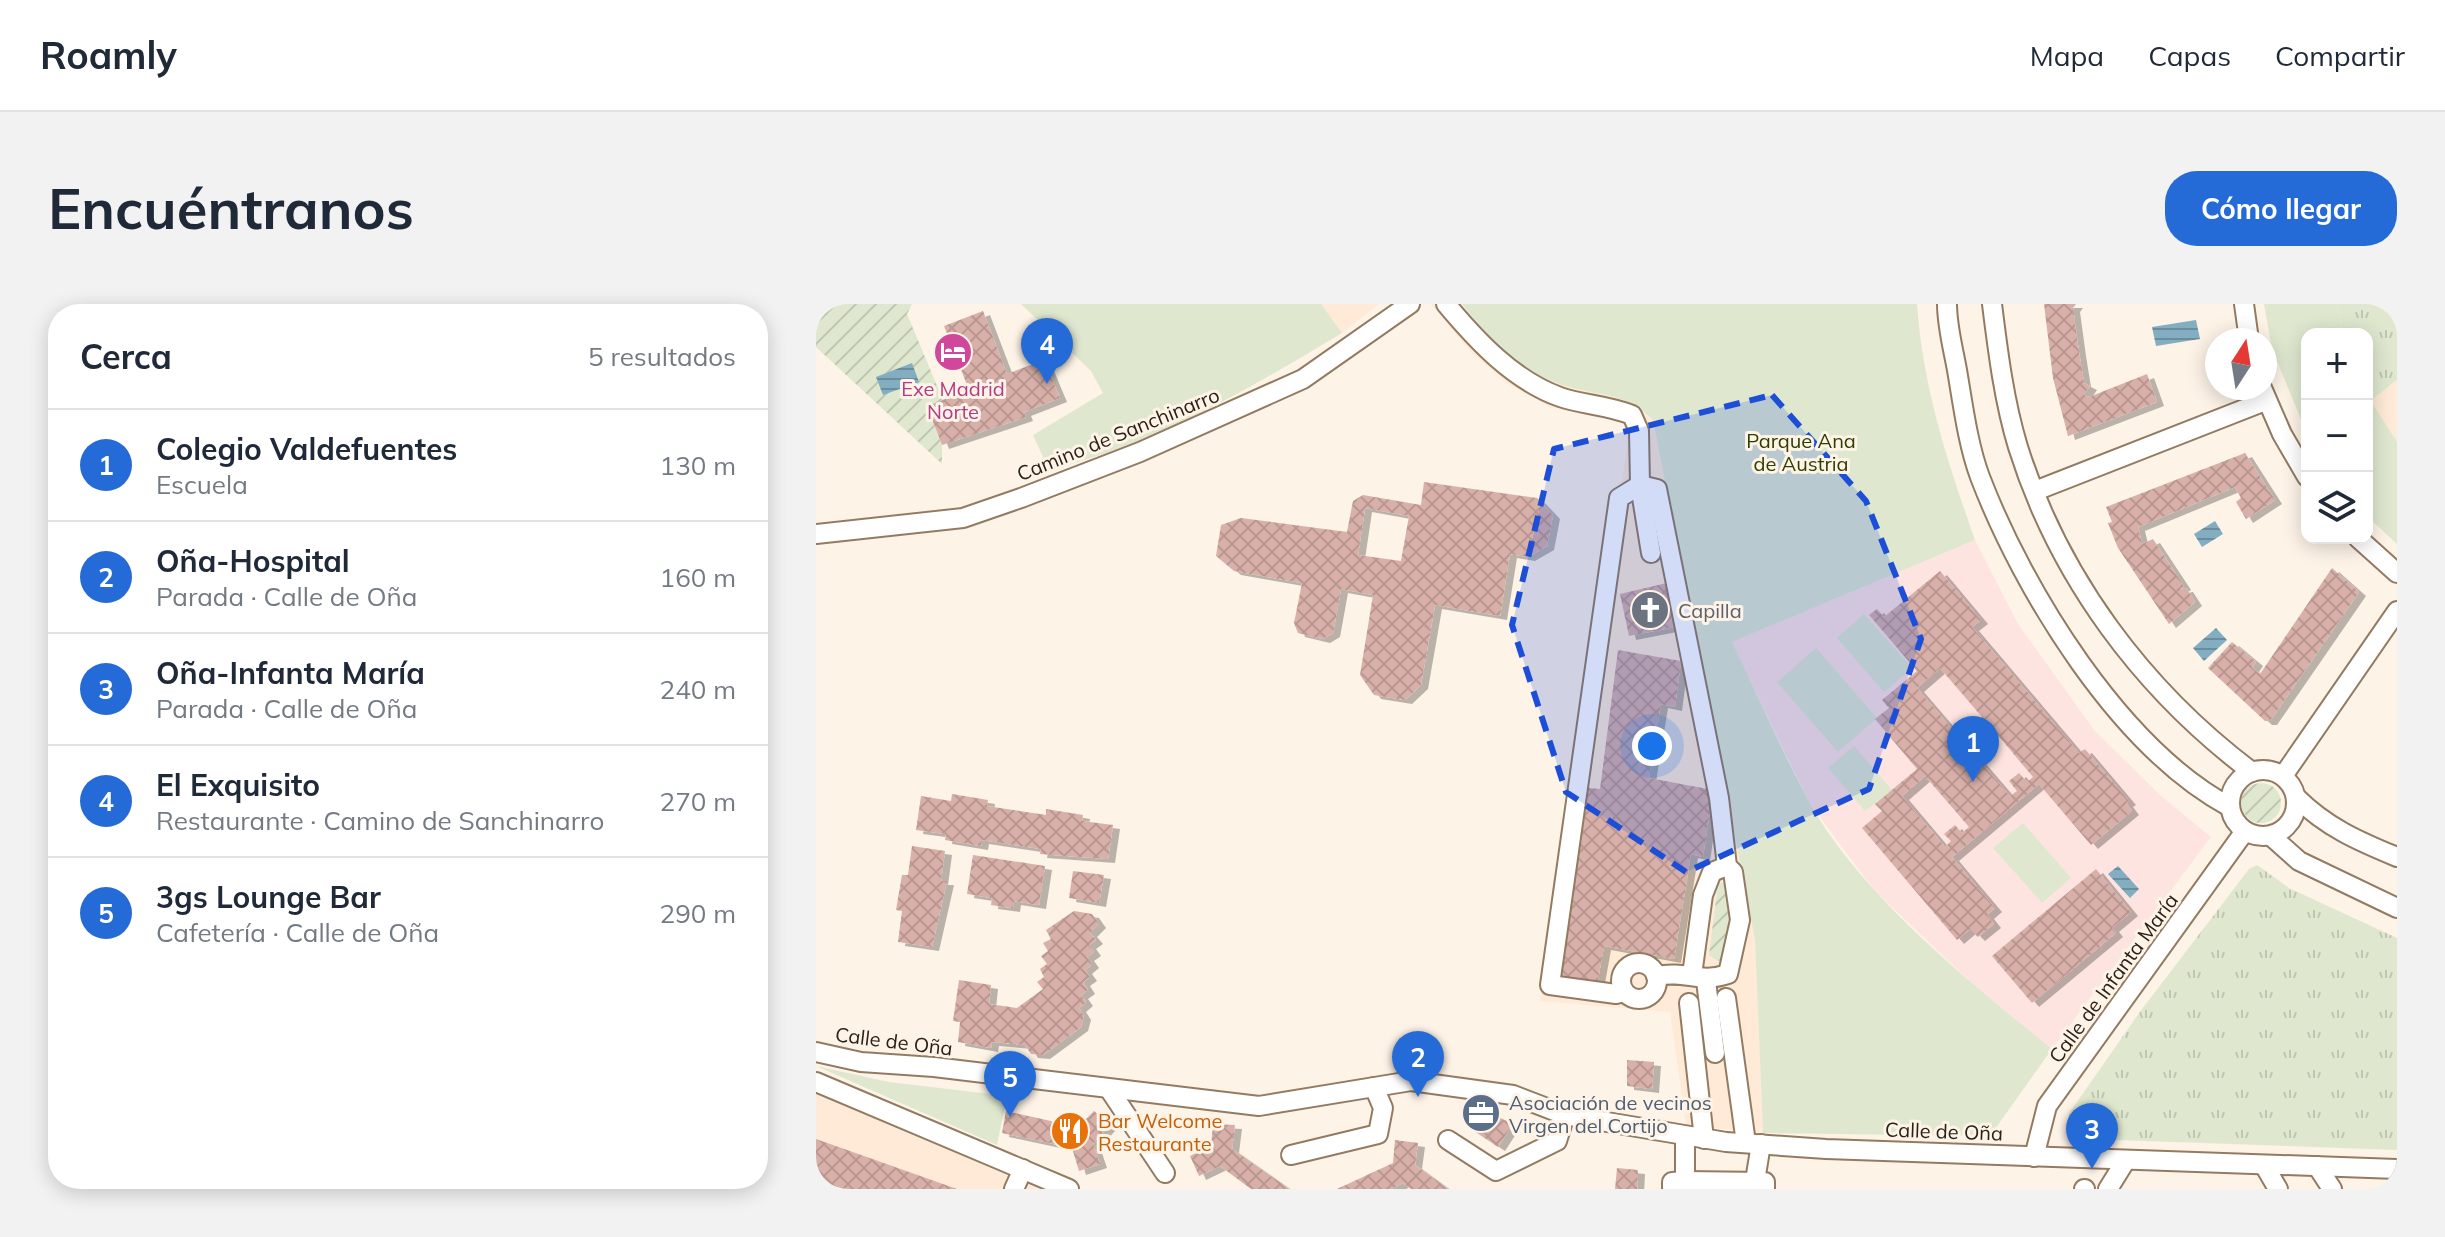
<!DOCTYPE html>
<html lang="es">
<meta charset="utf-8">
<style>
:root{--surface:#fff;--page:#f2f2f3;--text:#1f2937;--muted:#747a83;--line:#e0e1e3;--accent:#256bd7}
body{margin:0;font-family:Mulish,sans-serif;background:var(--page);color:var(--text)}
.controls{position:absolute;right:24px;top:24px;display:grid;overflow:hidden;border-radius:16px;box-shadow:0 4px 20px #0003}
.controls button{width:72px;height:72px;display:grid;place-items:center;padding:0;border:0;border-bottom:2px solid var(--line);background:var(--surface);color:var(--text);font:40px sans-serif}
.compass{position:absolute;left:1389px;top:24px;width:72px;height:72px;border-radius:50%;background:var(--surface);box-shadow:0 4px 20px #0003;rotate:12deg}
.you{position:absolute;left:836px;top:442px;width:28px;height:28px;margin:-20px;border:6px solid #fff;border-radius:50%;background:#1a73e8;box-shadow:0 0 0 12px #1a73e833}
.badge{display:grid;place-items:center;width:52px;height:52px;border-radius:50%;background:var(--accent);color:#fff;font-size:26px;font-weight:700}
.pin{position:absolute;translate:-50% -66px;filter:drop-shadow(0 2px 4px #0008)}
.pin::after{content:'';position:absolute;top:42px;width:28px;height:24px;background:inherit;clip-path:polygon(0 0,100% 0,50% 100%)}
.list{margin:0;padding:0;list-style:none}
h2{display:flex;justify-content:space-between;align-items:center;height:104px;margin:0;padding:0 32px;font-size:34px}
h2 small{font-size:26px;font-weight:400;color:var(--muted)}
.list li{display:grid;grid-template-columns:52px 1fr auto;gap:24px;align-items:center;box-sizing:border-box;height:112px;padding:0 32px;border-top:2px solid var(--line)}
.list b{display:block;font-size:30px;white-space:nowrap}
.list p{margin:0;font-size:26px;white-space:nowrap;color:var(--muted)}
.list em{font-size:26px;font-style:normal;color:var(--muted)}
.icon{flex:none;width:44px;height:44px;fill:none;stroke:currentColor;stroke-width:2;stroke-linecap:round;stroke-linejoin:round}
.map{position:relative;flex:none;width:1581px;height:885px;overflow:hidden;border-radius:32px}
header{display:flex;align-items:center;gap:48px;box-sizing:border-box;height:112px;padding:0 40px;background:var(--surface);border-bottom:2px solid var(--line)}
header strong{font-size:38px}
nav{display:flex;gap:44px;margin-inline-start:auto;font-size:28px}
.intro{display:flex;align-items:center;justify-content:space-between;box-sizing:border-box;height:192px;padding:0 48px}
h1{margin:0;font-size:56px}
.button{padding:20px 36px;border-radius:32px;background:var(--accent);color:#fff;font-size:28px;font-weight:700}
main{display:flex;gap:48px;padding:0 48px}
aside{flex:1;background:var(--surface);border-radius:32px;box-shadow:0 4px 20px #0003}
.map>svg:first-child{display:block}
.built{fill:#feead6}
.education{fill:#fee4e0}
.grass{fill:url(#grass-tufts)}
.park{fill:#dfe8cf}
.garden{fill:url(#garden-furrows)}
.water{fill:url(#water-rules)}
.building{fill:url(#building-cross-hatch);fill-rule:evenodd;filter:url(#shadow)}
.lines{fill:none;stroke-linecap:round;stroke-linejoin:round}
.minor-casing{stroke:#937b62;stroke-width:22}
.minor{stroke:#fff;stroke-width:18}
.marked{fill:#1d4ed8;fill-opacity:0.2;stroke:#1d4ed8;stroke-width:6;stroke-dasharray:16 10;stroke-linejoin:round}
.labels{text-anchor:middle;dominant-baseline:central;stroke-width:6;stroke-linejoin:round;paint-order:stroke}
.hotel-label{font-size:20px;fill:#b23c85;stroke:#fdf3e7}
.street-label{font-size:20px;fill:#2b2117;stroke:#fdf3e7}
.park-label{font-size:20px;fill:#303f00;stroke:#fdf3e7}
.worship-label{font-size:20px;fill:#5b616d;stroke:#fdf3e7;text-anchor:start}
.service-label{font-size:20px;fill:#4e5e75;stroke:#fdf3e7;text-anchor:start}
.food-label{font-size:20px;fill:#c56008;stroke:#fdf3e7;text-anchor:start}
</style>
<header>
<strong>Roamly</strong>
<nav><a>Mapa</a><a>Capas</a><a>Compartir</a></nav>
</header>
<div class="intro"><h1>Encuéntranos</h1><a class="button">Cómo llegar</a></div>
<main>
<aside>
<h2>Cerca<small>5 resultados</small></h2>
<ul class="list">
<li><span class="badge">1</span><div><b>Colegio Valdefuentes</b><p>Escuela</p></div><em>130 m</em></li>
<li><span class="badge">2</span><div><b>Oña-Hospital</b><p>Parada · Calle de Oña</p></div><em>160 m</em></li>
<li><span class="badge">3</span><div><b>Oña-Infanta María</b><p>Parada · Calle de Oña</p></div><em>240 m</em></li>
<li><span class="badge">4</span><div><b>El Exquisito</b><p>Restaurante · Camino de Sanchinarro</p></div><em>270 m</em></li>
<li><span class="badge">5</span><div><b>3gs Lounge Bar</b><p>Cafetería · Calle de Oña</p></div><em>290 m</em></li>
</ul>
</aside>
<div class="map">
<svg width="1581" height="885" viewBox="0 0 1581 885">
<defs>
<pattern id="grass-tufts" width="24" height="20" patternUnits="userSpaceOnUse" patternTransform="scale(2)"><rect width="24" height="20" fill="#dfe8cf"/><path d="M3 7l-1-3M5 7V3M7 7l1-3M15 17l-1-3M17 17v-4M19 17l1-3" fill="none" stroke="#c0c7b1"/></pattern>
<pattern id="garden-furrows" width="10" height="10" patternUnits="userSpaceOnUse" patternTransform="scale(2)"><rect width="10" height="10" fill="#dfe8cf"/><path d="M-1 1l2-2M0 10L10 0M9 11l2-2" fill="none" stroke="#c0c7b1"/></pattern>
<pattern id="water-rules" width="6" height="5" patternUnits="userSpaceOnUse" patternTransform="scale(2)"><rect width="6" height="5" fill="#83adc1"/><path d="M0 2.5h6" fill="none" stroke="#6b8c9c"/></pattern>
<pattern id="building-cross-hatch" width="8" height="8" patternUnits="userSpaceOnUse" patternTransform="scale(2)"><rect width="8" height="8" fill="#d8b0a9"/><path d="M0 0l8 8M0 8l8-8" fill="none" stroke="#ba9791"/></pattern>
<filter id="shadow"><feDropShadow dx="7" dy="4" stdDeviation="0" flood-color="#0004"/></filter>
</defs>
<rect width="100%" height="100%" fill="#fdf3e7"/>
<!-- built -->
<g class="built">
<polygon points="505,0 563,0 526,29"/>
<polygon points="615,0 646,0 671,32 798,92 817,97 837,116 939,636 947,829 870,821 854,708 724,697 812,137 809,120 789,113 734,103 691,79 654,47"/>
<polygon points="1581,76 1581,138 1554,97"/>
<polygon points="0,787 253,885 0,885"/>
</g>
<!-- education -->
<polygon class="education" points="1159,236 1202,320 1279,427 1344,491 1395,533 1236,745 1164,687 1058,586 994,500 916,338"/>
<!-- grass -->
<g class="grass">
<polygon points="1521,0 1581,0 1581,76 1554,97 1551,30 1527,30"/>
<polygon points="1441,561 1473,584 1581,634 1581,846 1272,835 1253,828 1251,818 1254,808 1323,709 1433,565"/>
</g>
<!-- park -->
<g class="park">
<path d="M 205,0 L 505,0 L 526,29 C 433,85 339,140 233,166 L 217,131 L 287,89 L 275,67 Z"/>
<path d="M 646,0 L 1101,0 C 1107,84 1131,156 1159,236 L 916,338 C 942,391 965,447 993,498 C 1045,591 1154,679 1236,745 L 1174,832 L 947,829 L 939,636 L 837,116 C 805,86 785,93 746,81 C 705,68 672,33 646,0 Z"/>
<polygon points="1448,0 1521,0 1527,30 1491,30 1491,130 1456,45"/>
<polygon points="1551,91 1581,138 1581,240 1551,212"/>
<polygon points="1048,310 1096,364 1068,388 1021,334"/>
<polygon points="1000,344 1061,414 1022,448 961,378"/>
<polygon points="1038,442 1076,486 1049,507 1012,464"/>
<polygon points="1207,519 1255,574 1226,599 1177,544"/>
<polygon points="0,762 73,778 191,792 181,841"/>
</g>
<!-- garden -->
<g class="garden">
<polygon points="15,0 96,0 91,10 127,96 111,103 126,141 126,160 0,43 0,12"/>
<circle cx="1445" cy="499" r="20"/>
<polygon points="902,579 911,579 914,606 907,655 902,657 893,651"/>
</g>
<!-- water -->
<g class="water">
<polygon points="1380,16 1384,35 1340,42 1336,23"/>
<polygon points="96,59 103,78 67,91 60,73"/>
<polygon points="1399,217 1407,230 1386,243 1378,230"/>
<polygon points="1400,324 1411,336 1388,357 1377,344"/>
<polygon points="1302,562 1323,585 1314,594 1292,570"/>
</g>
<!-- building -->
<g class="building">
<polygon points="1228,0 1260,0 1257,4 1263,48 1268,79 1274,82 1268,91 1273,93 1331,70 1341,98 1252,132 1237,74"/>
<polygon points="167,7 191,70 228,56 244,94 208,108 210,113 126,141 111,102 153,86 128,22"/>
<polygon points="1429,149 1459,196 1430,215 1420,198 1425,194 1419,183 1322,223 1326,240 1337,235 1368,282 1364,285 1370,284 1379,298 1353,320 1302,244 1292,219 1296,218 1290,203"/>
<path d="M 608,178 L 721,194 L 737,211 L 731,242 L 712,253 L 694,250 L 684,312 L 619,301 L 605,381 L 589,396 L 558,391 L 544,371 L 557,291 L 525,285 L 517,329 L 507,335 L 482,329 L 478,319 L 486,279 L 418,267 L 400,252 L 405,221 L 425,214 L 531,228 L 537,197 L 547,191 L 605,201 ZM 549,204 L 593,212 L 585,257 L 542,251 Z"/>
<polygon points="1516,264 1543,288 1454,417 1449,417 1392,364 1416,338 1440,358 1436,364 1444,370"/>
<path d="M 1124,267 L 1165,316 L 1156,323 L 1263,449 L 1269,445 L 1313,497 L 1310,499 L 1316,507 L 1275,541 L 1223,480 L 1136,553 L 1179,604 L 1171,611 L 1178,620 L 1162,633 L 1154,625 L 1141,636 L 1046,524 L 1066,507 L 1059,500 L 1101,465 L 1059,415 L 1073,404 L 1066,396 L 1101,367 L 1053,311 L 1061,305 L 1068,313 ZM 1124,364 L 1166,413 L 1143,433 L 1101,384 ZM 1174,422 L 1217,473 L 1211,478 L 1203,469 L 1193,477 L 1201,487 L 1194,492 L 1151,442 ZM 1109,472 L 1153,523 L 1146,529 L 1139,521 L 1128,530 L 1135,537 L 1129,543 L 1086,492 Z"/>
<polygon points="855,278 864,322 813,332 804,290"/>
<polygon points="802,346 865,357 859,403 845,400 833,474 897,486 887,553 875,550 858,655 788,642 781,681 738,674 765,483 784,485"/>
<polygon points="136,490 172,496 171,502 230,511 230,505 267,511 266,517 297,521 292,555 224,550 225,545 166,536 165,542 129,536 130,530 100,526 105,492 135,497"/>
<polygon points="96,542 129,547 125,577 131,577 116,643 82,638 86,607 80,606 86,571 92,571"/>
<polygon points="157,551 229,562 223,601 198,597 197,604 175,601 176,594 151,590"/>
<polygon points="1280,565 1315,608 1296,624 1300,629 1216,699 1176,652"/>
<polygon points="257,567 288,571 283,599 253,594"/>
<polygon points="258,607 276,610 283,620 274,629 280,636 273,641 278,648 271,653 276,660 269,666 274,673 267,678 272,686 265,691 270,698 263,704 268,712 265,723 227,751 215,750 209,741 176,738 175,744 142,738 144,718 137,717 143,676 175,681 173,700 201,704 227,685 221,678 228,673 224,665 231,660 225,652 232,647 227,639 235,635 230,626"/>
<polygon points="811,756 838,758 836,785 811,782"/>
<polygon points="664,805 693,818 695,823 682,843 652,823"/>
<polygon points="190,807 262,823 278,807 294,821 277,839 284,860 263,867 256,844 186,829"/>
<polygon points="397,820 419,821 416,845 473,885 435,885 404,862 383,872 374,852 395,842"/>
<polygon points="0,835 141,885 0,885"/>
<polygon points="579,836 602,839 599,861 632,885 595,885 587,879 575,885 521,885 577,859"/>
<polygon points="801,864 822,866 821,885 799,885"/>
</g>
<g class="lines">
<!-- minor casing -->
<g class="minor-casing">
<g id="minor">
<path d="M 630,0 C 661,37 697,76 744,93 C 767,101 792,101 816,111 L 823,127 L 824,181 L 835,249"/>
<path d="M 1131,0 C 1131,22 1137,44 1141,66 C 1147,101 1152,141 1164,173 C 1208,288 1304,444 1414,503"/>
<path d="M 1176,0 C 1182,48 1188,97 1202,143 C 1243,274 1327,386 1436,468"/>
<polyline points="1428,0 1433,36"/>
<polyline points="1446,84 1466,130 1491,173"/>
<polyline points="1219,187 1449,97"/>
<polyline points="0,230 147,214 205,194 324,148 487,75 594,0"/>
<polyline points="1542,234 1581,269"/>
<circle cx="1447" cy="499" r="33"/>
<polyline points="1467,472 1581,307"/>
<path d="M 1480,493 C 1510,523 1542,537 1581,553"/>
<polyline points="1455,532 1483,557 1581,604"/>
<circle cx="823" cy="677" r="18"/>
<polyline points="876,671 887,591 896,568 911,562"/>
<polyline points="890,677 899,749"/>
<path d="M 808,688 L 800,690 L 734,681 L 803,194 L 824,181 L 841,185 L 903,494 L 911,562 L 917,568 L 924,616 L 912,670 C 882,680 872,666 840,672"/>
<polyline points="910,694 930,839"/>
<polyline points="873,699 888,835"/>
<polyline points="0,748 45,758 118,763 443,802 595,777 697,791 749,811 910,838 1010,845 1581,865"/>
<polyline points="0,778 253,885"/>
<polyline points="293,785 349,869"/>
<polyline points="632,836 680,867 741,837 749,811"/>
<polyline points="475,851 562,830 567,804 558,783"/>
<polyline points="1218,853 1231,802 1429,527"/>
<polyline points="1448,861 1462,885"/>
<polyline points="1501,862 1516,885"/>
<polyline points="869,877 869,832"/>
<polyline points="939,877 945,840"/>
<polyline points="198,885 207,865"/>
<polyline points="856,885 856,878 869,877 949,878 949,885"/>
<polyline points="1268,885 1269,885"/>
<polyline points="1292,885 1310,856"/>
</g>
</g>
<!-- minor -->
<use href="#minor" class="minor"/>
</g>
<!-- marked area -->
<path class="marked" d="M 956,91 L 1050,197 L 1105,335 L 1053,485 L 870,568 L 750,488 L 696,321 L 738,145 Z"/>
<!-- icons -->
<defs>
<g id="hotel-disc" transform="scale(2)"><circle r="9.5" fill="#d1479c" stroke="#fdf3e7"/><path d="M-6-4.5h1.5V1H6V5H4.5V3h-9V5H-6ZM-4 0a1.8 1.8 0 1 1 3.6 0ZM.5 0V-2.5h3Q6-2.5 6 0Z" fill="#fff"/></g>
<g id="church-disc" transform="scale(2)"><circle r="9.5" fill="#6b7280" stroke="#fdf3e7"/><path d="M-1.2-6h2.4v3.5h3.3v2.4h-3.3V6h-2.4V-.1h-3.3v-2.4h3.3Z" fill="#fff"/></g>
<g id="office-disc" transform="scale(2)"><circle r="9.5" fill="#5c6f8a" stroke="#fdf3e7"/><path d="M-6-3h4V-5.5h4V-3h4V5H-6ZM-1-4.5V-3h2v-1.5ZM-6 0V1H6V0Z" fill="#fff"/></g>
<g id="restaurant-disc" transform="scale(2)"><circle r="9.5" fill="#e8710a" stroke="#fdf3e7"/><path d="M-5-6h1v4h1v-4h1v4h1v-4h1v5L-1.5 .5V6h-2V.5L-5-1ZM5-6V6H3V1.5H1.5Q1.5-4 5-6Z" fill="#fff"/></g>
</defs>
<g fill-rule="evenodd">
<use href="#hotel-disc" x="137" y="48"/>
<use href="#church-disc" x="834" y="306"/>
<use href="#office-disc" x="665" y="809"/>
<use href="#restaurant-disc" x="254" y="827"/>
</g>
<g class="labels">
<!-- hotel labels -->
<g class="hotel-label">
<text x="137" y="84">Exe Madrid<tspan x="137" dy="23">Norte</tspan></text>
</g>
<!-- street labels -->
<g class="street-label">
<text transform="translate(302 130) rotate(-22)">Camino de Sanchinarro</text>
<text transform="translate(1297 674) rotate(-54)">Calle de Infanta María</text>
<text transform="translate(78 737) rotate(7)">Calle de Oña</text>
<text transform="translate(1128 827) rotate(2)">Calle de Oña</text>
</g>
<!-- park labels -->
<g class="park-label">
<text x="985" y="136">Parque Ana<tspan x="985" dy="23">de Austria</tspan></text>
</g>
<!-- worship labels -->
<g class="worship-label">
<text x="862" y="306">Capilla</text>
</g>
<!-- service labels -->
<g class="service-label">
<text x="693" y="798">Asociación de vecinos<tspan x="693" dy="23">Virgen del Cortijo</tspan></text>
</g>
<!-- food labels -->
<g class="food-label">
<text x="282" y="816">Bar Welcome<tspan x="282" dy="23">Restaurante</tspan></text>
</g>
</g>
</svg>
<div class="controls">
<button>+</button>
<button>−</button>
<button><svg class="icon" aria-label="layers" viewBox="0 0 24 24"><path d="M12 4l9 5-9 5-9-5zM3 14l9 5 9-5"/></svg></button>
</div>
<svg class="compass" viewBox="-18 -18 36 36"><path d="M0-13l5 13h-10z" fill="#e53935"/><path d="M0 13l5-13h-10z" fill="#747a83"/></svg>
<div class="you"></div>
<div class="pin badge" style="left:1157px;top:478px">1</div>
<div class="pin badge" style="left:602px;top:793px">2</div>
<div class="pin badge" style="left:1276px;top:865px">3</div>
<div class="pin badge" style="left:231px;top:80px">4</div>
<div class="pin badge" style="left:194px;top:813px">5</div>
</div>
</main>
